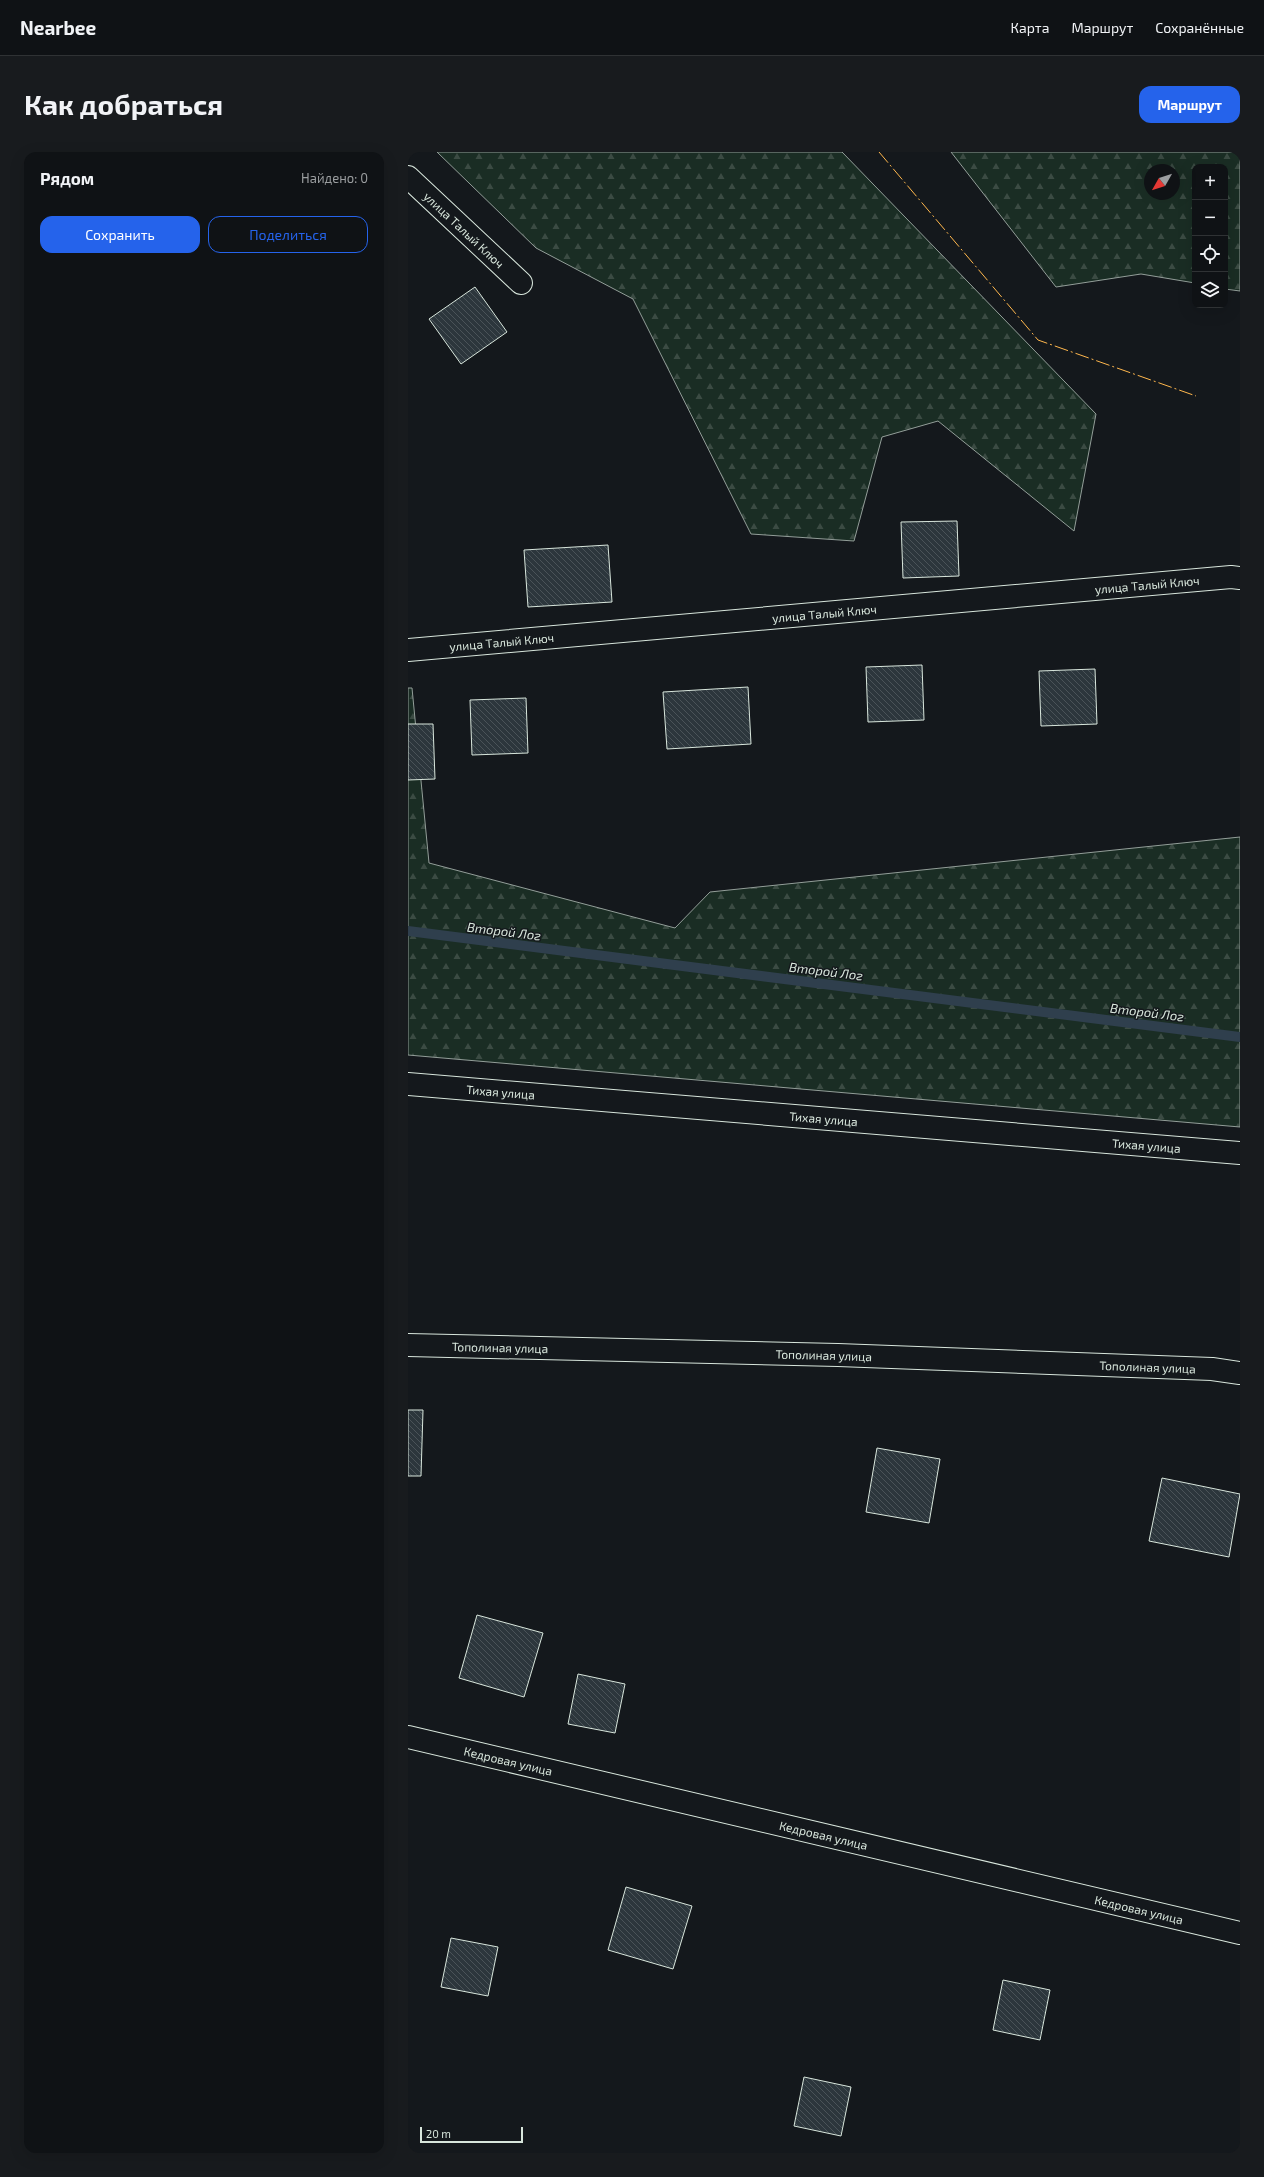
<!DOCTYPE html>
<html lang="ru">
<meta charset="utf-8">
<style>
:root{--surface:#0f1215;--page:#181b1e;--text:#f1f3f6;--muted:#9b9ea0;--line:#2f3234;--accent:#2563eb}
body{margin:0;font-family:"Exo 2",sans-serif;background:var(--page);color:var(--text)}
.controls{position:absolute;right:12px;top:12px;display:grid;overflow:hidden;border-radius:8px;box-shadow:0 4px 16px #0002}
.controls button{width:36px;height:36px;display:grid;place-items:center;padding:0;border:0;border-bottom:1px solid var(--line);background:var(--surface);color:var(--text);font:20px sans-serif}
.compass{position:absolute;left:736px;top:12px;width:36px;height:36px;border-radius:50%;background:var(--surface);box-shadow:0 4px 16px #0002;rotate:231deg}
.scale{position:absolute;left:12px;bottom:10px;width:103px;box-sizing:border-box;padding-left:4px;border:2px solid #d8e6dc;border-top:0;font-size:11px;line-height:14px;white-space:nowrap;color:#d8e6dc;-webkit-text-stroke:3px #14181c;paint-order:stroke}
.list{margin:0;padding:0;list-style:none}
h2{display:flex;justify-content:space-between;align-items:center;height:52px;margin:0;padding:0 16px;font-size:17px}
h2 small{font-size:13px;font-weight:400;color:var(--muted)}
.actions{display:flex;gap:8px;padding:12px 16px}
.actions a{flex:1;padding:9px 0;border:1px solid var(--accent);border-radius:12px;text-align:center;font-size:14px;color:var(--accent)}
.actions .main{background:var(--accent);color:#fff}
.icon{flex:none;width:22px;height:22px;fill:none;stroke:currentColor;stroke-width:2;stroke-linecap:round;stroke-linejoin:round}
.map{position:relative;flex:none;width:832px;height:2001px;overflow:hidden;border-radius:12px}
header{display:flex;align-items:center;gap:24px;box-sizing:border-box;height:56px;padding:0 20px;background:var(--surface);border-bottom:1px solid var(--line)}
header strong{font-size:19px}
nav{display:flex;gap:22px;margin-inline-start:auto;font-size:14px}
.intro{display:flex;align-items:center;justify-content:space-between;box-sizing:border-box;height:96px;padding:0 24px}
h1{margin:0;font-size:28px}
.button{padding:10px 18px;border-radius:12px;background:var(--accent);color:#fff;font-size:14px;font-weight:700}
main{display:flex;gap:24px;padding:0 24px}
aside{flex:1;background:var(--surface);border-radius:12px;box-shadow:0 4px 16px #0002}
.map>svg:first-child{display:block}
.forest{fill:url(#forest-firs);stroke:#939e99;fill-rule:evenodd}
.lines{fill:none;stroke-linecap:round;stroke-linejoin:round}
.stream{stroke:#2f3f4d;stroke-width:10}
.building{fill:url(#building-back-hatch);stroke:#d8e6dc}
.street-casing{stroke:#d8e6dc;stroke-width:24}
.secondary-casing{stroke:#d8e6dc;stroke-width:24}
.street{stroke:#14181c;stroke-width:22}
.secondary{stroke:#14181c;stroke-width:22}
.power{stroke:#ffb74d;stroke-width:1;stroke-dasharray:14 3 2 3;stroke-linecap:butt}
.labels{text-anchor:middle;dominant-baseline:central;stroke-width:3;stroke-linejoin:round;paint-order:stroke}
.street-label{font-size:12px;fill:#d8e6dc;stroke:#14181c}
.water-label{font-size:13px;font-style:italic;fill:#d8e6dc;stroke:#14181c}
</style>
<header>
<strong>Nearbee</strong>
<nav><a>Карта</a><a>Маршрут</a><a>Сохранённые</a></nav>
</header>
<div class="intro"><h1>Как добраться</h1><a class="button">Маршрут</a></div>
<main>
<aside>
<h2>Рядом<small>Найдено: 0</small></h2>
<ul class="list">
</ul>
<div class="actions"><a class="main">Сохранить</a><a>Поделиться</a></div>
</aside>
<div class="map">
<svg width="832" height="2001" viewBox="0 0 832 2001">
<defs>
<pattern id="forest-firs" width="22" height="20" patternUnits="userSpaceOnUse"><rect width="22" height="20" fill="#1a2d24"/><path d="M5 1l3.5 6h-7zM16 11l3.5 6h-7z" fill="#3b4b43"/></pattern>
<pattern id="building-back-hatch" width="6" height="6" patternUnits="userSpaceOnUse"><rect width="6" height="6" fill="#2c363c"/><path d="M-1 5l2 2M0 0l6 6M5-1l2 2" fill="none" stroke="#4a5358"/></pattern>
</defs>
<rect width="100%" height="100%" fill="#14181c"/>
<!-- forest -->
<g class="forest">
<polygon points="29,0 434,0 688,262 666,379 530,269 474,285 446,389 343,382 225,147 128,96"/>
<path d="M 543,0 L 832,0 L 832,139 L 817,137 L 817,15 L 787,15 L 787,131 L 733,122 L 648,135 ZM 742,18 L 766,18 L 766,42 L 742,42 Z"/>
<polygon points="0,536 4,536 21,711 267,776 302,740 832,685 832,975 0,903"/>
</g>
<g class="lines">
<!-- stream -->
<polyline class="stream" points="0,779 832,885"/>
</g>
<!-- building -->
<g class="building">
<polygon points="67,135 99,180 53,212 21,167"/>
<polygon points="549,369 551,424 495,426 493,370"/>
<polygon points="200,393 204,450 120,455 116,398"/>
<polygon points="514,513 516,568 460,570 458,515"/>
<polygon points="687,517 689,572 633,574 631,519"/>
<polygon points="340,535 343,592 259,597 255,540"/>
<polygon points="118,546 120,601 64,603 62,548"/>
<polygon points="0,572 25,572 27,627 0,628"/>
<polygon points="0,1258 15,1258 13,1324 0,1324"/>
<polygon points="469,1296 532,1307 521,1371 458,1360"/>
<polygon points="754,1326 832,1342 821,1405 741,1389"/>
<polygon points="69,1463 135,1481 116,1545 51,1526"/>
<polygon points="170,1522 217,1532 207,1581 160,1572"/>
<polygon points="218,1735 284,1754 265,1817 200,1798"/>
<polygon points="43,1786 90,1795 80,1844 33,1835"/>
<polygon points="595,1828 642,1838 632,1888 585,1878"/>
<polygon points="396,1925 443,1935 433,1984 386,1974"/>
</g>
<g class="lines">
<!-- street casing -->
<g class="street-casing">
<g id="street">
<path id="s1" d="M 0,25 L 113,131"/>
<path id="s2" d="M 0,498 L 823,425 L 832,426"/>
<path id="s3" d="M 0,1193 L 430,1203 L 804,1217 L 832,1221"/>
<path id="s4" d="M 0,1585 L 832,1781"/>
</g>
</g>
<!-- secondary casing -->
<g class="secondary-casing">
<g id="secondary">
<path id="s5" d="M 0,932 L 832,1001"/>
</g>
</g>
<!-- street -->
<use href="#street" class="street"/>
<!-- secondary -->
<use href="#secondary" class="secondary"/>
<!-- power -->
<polyline class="power" points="471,0 630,188 788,244"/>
</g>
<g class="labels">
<!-- street labels -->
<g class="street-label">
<text stroke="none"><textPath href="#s1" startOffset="77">улица Талый Ключ</textPath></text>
<text stroke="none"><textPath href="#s2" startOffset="742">улица Талый Ключ</textPath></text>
<text stroke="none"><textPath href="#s2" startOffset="418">улица Талый Ключ</textPath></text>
<text stroke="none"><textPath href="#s2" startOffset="94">улица Талый Ключ</textPath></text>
<text stroke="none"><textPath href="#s5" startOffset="93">Тихая улица</textPath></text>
<text stroke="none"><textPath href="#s5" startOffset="417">Тихая улица</textPath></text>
<text stroke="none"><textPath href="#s5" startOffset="741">Тихая улица</textPath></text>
<text stroke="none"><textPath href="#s3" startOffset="92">Тополиная улица</textPath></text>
<text stroke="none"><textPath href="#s3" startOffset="416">Тополиная улица</textPath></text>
<text stroke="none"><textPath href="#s3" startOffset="740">Тополиная улица</textPath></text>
<text stroke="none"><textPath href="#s4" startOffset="103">Кедровая улица</textPath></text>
<text stroke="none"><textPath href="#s4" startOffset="427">Кедровая улица</textPath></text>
<text stroke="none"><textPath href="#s4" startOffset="751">Кедровая улица</textPath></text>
</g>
<!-- water labels -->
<g class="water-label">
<text transform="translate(96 779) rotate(7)">Второй Лог</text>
<text transform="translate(418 819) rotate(7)">Второй Лог</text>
<text transform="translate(739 860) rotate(7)">Второй Лог</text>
</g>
</g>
</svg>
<div class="controls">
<button>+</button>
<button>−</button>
<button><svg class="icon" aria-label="locate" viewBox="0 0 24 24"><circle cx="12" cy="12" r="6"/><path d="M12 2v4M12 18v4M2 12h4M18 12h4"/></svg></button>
<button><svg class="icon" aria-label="layers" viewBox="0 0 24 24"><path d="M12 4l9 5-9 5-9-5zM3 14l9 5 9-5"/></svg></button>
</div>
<svg class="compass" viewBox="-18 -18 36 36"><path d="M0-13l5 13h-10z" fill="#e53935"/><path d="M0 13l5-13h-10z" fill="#9b9ea0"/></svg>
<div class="scale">20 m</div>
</div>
</main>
